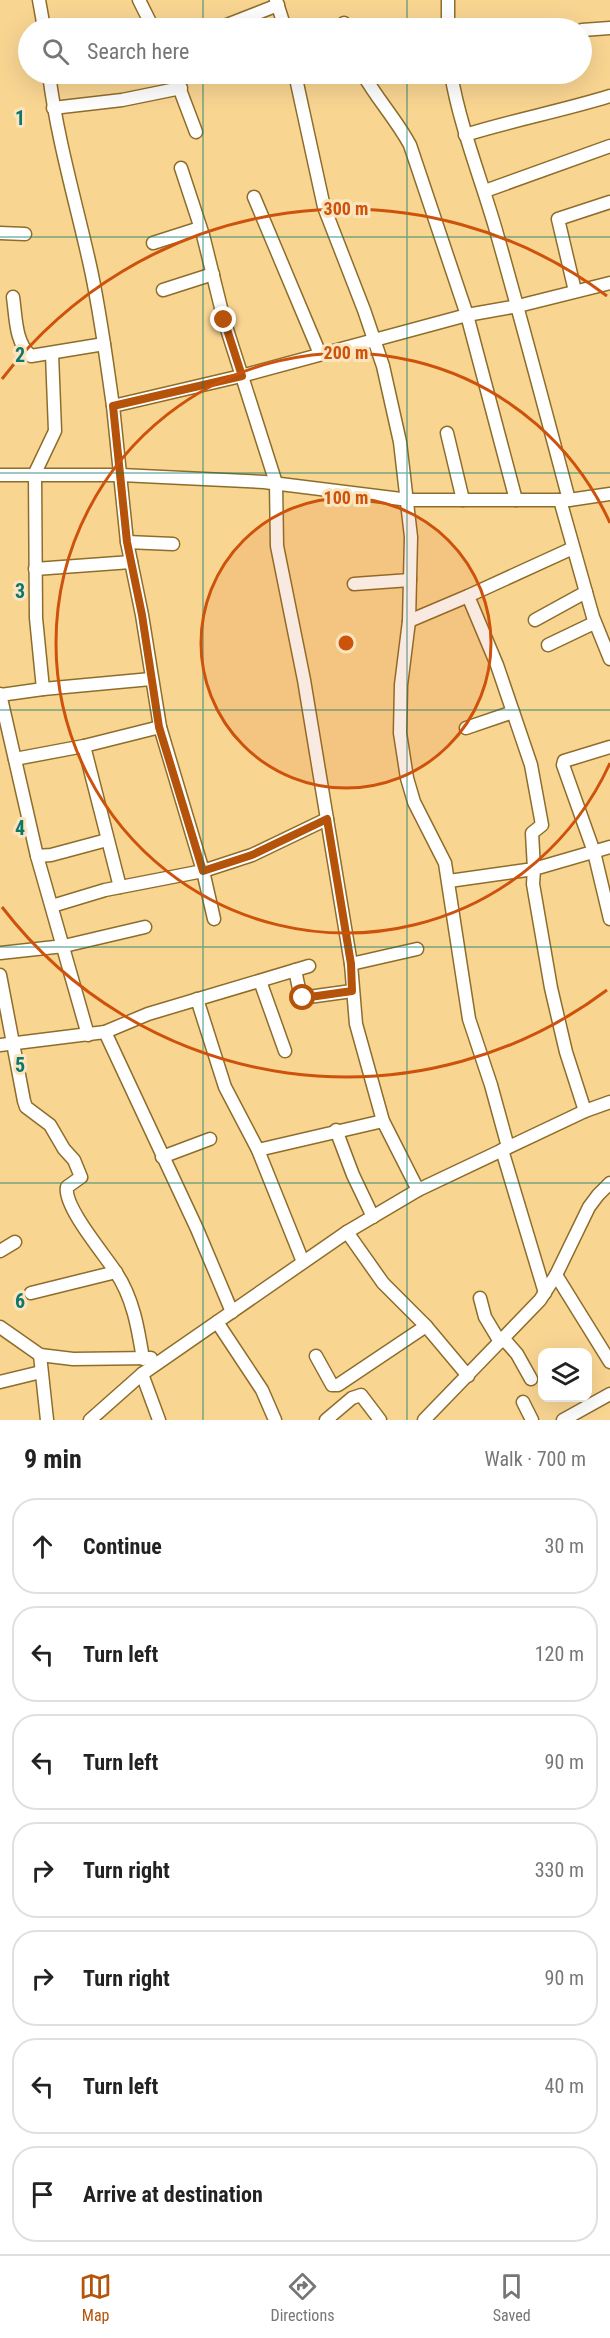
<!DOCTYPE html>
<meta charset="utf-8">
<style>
:root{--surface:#fff;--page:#f2f2f2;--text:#222;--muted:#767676;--line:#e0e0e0;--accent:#b45309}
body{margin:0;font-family:"Roboto Condensed",sans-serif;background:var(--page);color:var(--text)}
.controls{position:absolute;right:18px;bottom:18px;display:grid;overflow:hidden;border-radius:12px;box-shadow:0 6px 24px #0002}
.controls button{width:54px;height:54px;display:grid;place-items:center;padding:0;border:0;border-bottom:2px solid var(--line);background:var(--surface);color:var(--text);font:30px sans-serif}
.stop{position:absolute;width:18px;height:18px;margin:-14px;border:4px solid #b45309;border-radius:50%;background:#fff}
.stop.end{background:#b45309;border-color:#fff;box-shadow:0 2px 6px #0008}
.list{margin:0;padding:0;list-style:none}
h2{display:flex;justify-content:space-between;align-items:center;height:78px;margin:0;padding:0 24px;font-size:26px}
h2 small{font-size:20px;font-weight:400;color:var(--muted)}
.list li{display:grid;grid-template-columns:39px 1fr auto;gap:18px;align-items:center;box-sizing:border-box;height:96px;margin:0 12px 12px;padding:0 12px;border:2px solid var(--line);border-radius:24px}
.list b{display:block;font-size:22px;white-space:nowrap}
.list em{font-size:20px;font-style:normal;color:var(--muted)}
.icon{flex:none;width:33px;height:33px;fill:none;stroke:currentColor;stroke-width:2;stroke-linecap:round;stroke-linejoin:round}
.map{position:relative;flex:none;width:610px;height:1420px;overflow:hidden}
.search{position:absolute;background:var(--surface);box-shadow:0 6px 24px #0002;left:18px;right:18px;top:18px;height:66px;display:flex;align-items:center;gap:15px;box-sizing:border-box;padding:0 21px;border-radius:33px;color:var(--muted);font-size:22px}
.sheet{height:834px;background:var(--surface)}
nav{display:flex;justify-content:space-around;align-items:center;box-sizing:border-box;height:84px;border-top:2px solid var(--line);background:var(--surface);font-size:16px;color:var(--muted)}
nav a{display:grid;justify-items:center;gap:3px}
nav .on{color:var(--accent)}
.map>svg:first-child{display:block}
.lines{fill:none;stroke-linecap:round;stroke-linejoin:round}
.minor-casing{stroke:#8e6d2a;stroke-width:15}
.minor{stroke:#fff;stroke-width:12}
.route{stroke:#b45309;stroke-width:8}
.grid{fill:none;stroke:#0f766e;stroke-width:1.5;stroke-opacity:0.55}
.ring{fill:none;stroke:#cd520c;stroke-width:3}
.grid-label{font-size:20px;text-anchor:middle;font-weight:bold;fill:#0f766e;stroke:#fbe5be;stroke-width:6;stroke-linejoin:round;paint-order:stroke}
.centre{fill:#cd520c;stroke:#fbe5be;stroke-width:3}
.ring-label{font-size:18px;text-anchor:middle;font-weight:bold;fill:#cd520c;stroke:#fbe5be;stroke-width:6;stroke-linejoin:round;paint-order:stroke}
</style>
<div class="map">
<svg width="610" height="1420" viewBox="0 0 610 1420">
<rect width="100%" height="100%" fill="#f9d592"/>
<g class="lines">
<!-- minor casing -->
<g class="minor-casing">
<g id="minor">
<polyline points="39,0 44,28"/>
<polyline points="139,0 153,28"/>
<polyline points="276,0 285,28"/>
<polyline points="448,0 448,28"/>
<polyline points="344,23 346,28"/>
<polyline points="219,28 278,5"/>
<polyline points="582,30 610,28"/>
<path d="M 49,74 C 57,138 75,199 89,261 C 100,309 106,358 113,406"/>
<polyline points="174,74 196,132"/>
<polyline points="295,74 324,207 364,310 383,366 400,442 411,537 409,621 401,685 400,733 407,778 414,802 445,863 469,1019 491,1085 508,1147"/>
<path d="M 363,74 C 377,99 396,119 410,145 L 467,315 L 516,500"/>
<path d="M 451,74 C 460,126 480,176 495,227 C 521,318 545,409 569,500"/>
<polyline points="53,108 122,100 181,88"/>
<path d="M 465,135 C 513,120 562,111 610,96"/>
<polyline points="181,168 203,235 224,320 276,483 277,546 304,680 351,964 356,1024 383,1121 418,1190"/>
<polyline points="485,191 610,146"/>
<polyline points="254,197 320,354"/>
<polyline points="0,233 25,234"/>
<polyline points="153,243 200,228"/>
<polyline points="163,290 213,274"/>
<polyline points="575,291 558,219 610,202"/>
<path d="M 13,297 C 16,317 15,343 31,356 L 104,344"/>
<polyline points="447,433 463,500"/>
<polyline points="0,475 121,475 264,482 409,500 569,500 610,494"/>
<polyline points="560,500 593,617 610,659"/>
<polyline points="127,542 173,544"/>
<polyline points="35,569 131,562"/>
<polyline points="354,584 410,580"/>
<polyline points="535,620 586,592"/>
<polyline points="409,621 468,596"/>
<polyline points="548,645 594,623"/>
<polyline points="43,689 36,618 35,473 55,431 52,354"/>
<polyline points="0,694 37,856 88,1035"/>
<polyline points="0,695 43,689 151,679"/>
<polyline points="466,728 513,712 497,665 468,596 573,548"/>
<polyline points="84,746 120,887"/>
<polyline points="610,747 564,761 563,765 594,852 610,919"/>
<polyline points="15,759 84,746 160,727"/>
<polyline points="37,856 51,855 107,840"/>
<polyline points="449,881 534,869 532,833 542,825 531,765 513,712"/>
<polyline points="52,906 105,890 203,871 252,855 327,819"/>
<polyline points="214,919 203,871 160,727 142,615 127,542 113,406 241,376 467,315 518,306 610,283"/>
<polyline points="0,953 64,946 145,927"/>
<polyline points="351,964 417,949"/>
<polyline points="295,970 301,998 352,991"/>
<path d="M 0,975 L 24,1101 L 26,1107 L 50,1125 L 64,1149 L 74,1160 L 81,1177 L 67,1187 C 63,1206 104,1254 115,1271 C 133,1297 138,1328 143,1359"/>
<polyline points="260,981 285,1051"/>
<polyline points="197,999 225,1087 258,1150 303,1262"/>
<polyline points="105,1032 197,1229 232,1312"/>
<polyline points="0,1045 105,1032 148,1014 309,966"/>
<polyline points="585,1111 566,1052 551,988 533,884 534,869 610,847"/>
<polyline points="336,1130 353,1175 373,1217"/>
<polyline points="258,1150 383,1121"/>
<polyline points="502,1150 545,1293"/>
<polyline points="162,1157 210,1139"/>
<polyline points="347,1232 383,1283 426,1326 468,1376"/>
<polyline points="0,1251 15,1242"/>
<polyline points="556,1275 610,1362"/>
<polyline points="31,1293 116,1272"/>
<polyline points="480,1298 485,1317 500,1342"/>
<polyline points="217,1322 262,1390 275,1420"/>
<polyline points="0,1327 40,1355 73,1359 151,1358"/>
<polyline points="503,1338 517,1354 531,1379"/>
<polyline points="40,1355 47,1420"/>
<polyline points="316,1356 332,1385 338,1385 426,1326"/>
<polyline points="142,1374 159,1420"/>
<polyline points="0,1382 41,1372"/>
<polyline points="523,1402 532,1420"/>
<polyline points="90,1420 142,1374 347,1232 418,1190 585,1111 610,1102"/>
<polyline points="326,1420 352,1398 361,1395 380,1420"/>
<polyline points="424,1420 540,1300 556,1275 589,1207 598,1195 610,1183"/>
<polyline points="563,1420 610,1394"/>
</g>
</g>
<!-- minor -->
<use href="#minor" class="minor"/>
</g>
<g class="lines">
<!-- route -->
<polyline class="route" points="224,320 242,376 113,406 127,542 142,615 159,727 203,871 252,855 327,819 351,964 352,991 303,998"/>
</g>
<!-- grid -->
<path class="grid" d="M 203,0 L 203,28M 407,0 L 407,28M 203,74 L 203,1420M 407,74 L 407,1420M 0,237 L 610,237M 0,473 L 610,473M 0,710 L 610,710M 0,947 L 610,947M 0,1183 L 610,1183"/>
<!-- distance rings -->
<circle cx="346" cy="643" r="145" fill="#cd520c" fill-opacity=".12"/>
<g class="ring">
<circle cx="346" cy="643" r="145"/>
<path d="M610 763A290 290 0 1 1 610 523"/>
<path d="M607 990A434 434 0 0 1 2 907M2 379A434 434 0 0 1 607 296"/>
</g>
<g class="grid-label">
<text x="20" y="125">1</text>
<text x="20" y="362">2</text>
<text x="20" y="598">3</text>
<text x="20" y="835">4</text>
<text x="20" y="1072">5</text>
<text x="20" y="1308">6</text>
</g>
<circle cx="346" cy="643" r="9" class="centre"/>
<g class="ring-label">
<text x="346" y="215">300 m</text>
<text x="346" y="359">200 m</text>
<text x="346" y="504">100 m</text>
</g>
</svg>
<div class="controls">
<button><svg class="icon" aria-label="layers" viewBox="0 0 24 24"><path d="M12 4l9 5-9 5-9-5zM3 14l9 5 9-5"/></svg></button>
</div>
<div class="stop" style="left:303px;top:998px"></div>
<div class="stop end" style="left:224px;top:320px"></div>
<div class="search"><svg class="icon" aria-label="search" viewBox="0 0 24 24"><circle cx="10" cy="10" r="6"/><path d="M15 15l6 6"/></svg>Search here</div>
</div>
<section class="sheet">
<h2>9 min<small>Walk · 700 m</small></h2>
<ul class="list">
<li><svg class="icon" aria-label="ahead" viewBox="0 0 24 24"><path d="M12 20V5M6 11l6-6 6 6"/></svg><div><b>Continue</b></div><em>30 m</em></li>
<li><svg class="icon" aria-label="left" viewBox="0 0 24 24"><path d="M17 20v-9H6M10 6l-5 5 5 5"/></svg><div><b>Turn left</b></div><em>120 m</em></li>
<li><svg class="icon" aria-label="left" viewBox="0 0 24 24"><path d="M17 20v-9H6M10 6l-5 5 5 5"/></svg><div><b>Turn left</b></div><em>90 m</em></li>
<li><svg class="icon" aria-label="right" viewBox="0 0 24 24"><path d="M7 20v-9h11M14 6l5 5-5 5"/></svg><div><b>Turn right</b></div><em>330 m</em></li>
<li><svg class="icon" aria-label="right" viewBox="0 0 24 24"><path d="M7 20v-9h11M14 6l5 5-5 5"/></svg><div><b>Turn right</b></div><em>90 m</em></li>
<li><svg class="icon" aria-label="left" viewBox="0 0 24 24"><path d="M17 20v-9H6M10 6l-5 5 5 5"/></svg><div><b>Turn left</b></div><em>40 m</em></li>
<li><svg class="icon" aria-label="arrive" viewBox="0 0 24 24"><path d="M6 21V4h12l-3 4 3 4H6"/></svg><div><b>Arrive at destination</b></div></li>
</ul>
</section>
<nav>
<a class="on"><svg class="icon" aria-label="map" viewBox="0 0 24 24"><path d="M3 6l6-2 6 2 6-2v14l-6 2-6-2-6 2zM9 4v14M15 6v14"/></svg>Map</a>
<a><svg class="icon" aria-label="directions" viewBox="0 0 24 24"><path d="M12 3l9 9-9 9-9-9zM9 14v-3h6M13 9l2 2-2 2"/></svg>Directions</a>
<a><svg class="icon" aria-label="saved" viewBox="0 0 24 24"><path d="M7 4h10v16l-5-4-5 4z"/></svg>Saved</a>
</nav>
